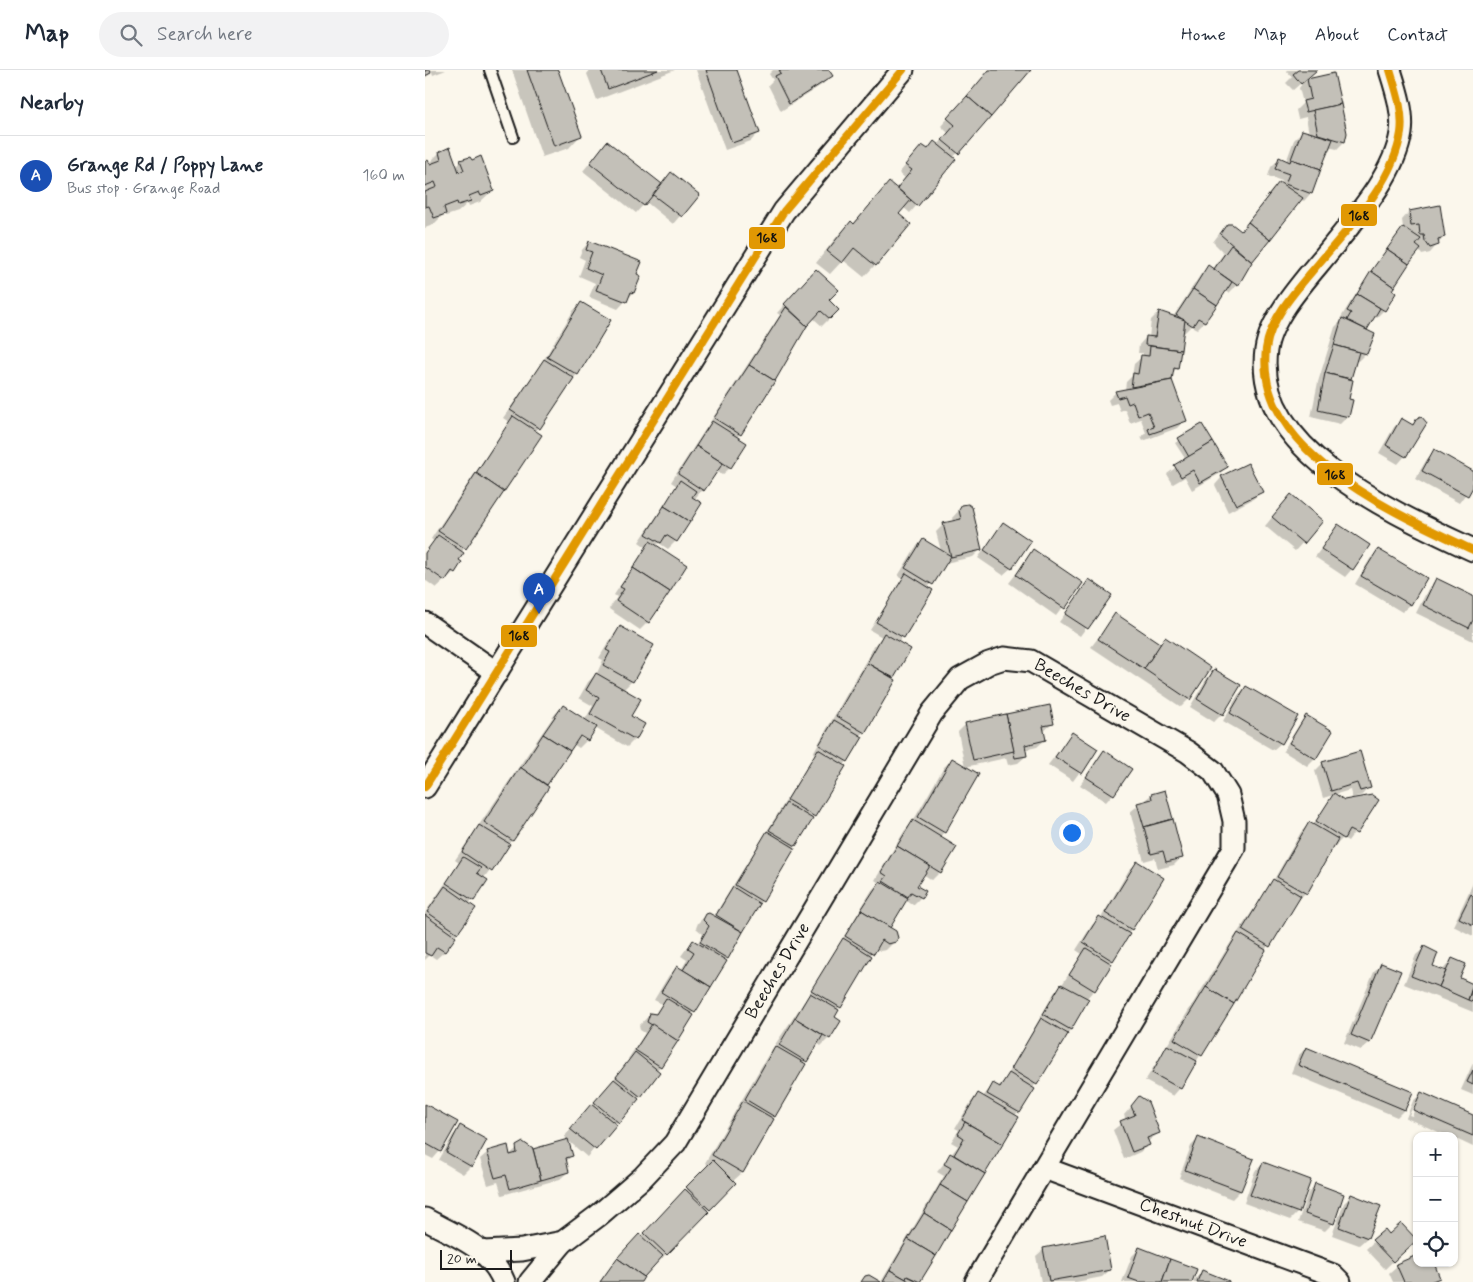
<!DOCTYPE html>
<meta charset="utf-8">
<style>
:root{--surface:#fff;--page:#f2f2f3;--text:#1f2937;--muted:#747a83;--line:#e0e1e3;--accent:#b45309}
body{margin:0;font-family:Mynerve,sans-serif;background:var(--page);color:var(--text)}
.controls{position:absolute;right:15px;bottom:15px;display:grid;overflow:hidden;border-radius:10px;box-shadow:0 1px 4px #0004}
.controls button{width:45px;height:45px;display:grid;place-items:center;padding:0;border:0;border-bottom:1px solid var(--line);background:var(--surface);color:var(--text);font:25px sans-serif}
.scale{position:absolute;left:15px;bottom:12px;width:72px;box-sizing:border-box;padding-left:5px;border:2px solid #1c1c1c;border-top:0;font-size:14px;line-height:18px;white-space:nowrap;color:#1c1c1c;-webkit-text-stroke:4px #fbf7ec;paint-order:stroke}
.you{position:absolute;left:646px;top:762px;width:18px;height:18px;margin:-12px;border:4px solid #fff;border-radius:50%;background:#1a73e8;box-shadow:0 0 0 8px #1a73e833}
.badge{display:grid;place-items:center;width:32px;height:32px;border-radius:50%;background:var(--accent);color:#fff;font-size:16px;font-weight:700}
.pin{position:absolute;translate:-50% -41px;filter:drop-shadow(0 1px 2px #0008)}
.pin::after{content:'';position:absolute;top:26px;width:18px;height:15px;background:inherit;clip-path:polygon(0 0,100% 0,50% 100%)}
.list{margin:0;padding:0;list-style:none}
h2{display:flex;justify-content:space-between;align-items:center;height:65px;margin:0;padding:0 20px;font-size:21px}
h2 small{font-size:16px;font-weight:400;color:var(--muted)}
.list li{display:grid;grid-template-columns:32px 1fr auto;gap:15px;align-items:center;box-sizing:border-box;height:80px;padding:0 20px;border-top:1px solid var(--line)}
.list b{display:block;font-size:19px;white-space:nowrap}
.list p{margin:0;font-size:16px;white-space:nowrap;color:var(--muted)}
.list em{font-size:16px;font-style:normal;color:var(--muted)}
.icon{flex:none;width:28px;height:28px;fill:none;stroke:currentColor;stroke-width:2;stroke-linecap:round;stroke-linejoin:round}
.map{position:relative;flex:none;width:1048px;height:1212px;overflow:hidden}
header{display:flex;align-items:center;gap:30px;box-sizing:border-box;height:70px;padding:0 25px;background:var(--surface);border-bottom:1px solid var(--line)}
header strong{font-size:24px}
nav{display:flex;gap:28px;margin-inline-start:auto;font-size:18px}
.search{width:350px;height:45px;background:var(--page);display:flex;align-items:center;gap:12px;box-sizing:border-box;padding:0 18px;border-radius:28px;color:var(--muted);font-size:19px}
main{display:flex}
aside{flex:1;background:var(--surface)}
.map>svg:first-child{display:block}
.shadow{fill:#0003;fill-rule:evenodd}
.building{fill:#c3c0b8;stroke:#1c1c1c}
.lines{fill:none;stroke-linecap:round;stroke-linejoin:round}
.service-casing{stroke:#1c1c1c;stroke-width:14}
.minor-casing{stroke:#1c1c1c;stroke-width:25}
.service{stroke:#fbf7ec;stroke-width:10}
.minor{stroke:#fbf7ec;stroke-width:21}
.bus-1-casing{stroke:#fbf7ec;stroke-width:11}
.bus-1{stroke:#e19803;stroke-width:8}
.labels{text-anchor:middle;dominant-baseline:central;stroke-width:4;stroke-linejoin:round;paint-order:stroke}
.street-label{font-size:18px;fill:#1c1c1c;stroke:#fbf7ec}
.line-badge{stroke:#fbf7ec;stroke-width:2}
.pale-badge-label{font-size:14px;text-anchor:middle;font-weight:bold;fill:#111}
</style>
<header>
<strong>Map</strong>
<div class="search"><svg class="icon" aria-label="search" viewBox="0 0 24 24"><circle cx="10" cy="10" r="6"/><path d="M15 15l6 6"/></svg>Search here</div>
<nav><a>Home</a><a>Map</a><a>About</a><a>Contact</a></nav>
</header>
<main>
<aside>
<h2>Nearby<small></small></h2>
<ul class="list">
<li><span class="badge" style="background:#1a4fb4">A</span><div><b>Grange Rd / Poppy Lane</b><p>Bus stop · Grange Road</p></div><em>160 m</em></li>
</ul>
</aside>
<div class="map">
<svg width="1048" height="1212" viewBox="0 0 1048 1212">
<rect width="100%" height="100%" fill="#fbf7ec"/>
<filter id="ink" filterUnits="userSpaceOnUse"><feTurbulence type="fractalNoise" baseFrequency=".02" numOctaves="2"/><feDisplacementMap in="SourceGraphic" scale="10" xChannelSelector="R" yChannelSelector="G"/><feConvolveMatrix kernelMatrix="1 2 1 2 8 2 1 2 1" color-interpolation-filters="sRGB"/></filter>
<g filter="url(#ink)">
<!-- shadow -->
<g class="shadow">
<polygon points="0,0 21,0 8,5 7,2 0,8"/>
<polygon points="87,0 132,0 155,66 144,78 117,87"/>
<polygon points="165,0 250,0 172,30 162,4"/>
<polygon points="271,0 311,0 333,63 326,71 300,80"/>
<polygon points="348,0 402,0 406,6 398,14 356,41 343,15 348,10 344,4"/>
<polygon points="565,0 605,0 528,88 492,135 485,143 478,137 472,144 450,195 439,207 418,190 405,204 391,193 414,164 426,153 428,154 464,114 471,119 480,108 474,103 497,76 502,80 513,75 523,63 516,56"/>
<polygon points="861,0 891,0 868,20 861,13 867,7"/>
<polygon points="908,5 921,63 919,72 912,79 903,77 886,123 879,131 875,129 826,191 812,215 804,223 800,220 779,252 772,259 766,256 759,263 757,261 752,298 747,303 746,310 760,350 752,358 718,371 716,367 721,363 716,349 705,353 700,339 695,341 692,333 685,335 683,330 691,322 700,320 701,312 707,306 709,294 718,286 718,283 713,283 714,275 721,267 724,268 726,250 734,242 748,247 776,204 783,197 787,199 799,183 788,172 794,164 803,155 815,162 846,121 854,113 856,114 857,111 843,106 846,97 854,89 861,92 869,70 877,62 884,64 881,47 873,49 871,40 878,33 874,18 879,11"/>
<polygon points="182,72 236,115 246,104 273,125 248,154 221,132 211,143 158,101"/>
<polygon points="14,83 31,97 36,92 67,121 55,132 44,136 43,133 33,142 21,146 20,143 8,155 0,158 0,93 3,94"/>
<polygon points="984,142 1019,167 1005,183 997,185 994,180 965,220 959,240 951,248 949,246 941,261 941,283 933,291 930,290 925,310 923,346 915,354 886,347 893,312 910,257 917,250 915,249 925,233 978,158 977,150"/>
<polygon points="164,172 214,207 208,223 193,239 164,227 170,213 154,206 160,190 154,187 157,180"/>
<polygon points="383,208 413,240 397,256 388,248 381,255 312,368 320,374 305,398 297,405 291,401 269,430 251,471 243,479 234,473 231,476 223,552 215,560 184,539 192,527 189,525 221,477 214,472 252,416 246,412 355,245 352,243"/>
<polygon points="156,233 184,250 152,304 110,362 115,365 36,483 29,502 11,518 0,510 0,482 9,471 6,469 84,352 78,348 118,291 148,241"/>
<polygon points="993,349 980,386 973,394 954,383 969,357 977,350 986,355"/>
<polygon points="777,355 801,397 794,404 767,420 760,407 748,414 742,404 761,390 750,373"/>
<polygon points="1009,381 1048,402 1048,414 1034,433 990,409 1002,389"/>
<polygon points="797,407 836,422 828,429 803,442 790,415"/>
<polygon points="859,433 897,451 870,481 840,456"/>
<polygon points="538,436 556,479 548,487 520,493 503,518 507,520 473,573 484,579 419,696 235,996 215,1026 162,1087 139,1067 205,990 203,989 220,963 215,960 214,956 225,944 229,945 237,934 229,930 244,905 252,898 256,900 262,890 256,886 261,879 268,872 272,874 278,864 271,858 273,853 281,845 289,846 390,684 388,683 451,573 457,567 445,560 478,509 473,506 490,478 498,470 516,481 511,462 519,454 528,452 527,448"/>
<polygon points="578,454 586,498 578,505 553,488"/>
<polygon points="913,455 927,499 920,507 890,487"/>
<polygon points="609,481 656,513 631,546 584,513"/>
<polygon points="953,481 1000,509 985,535 977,542 930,514 945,489"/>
<polygon points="1012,509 1048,527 1048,571 991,543 1004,517"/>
<polygon points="664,511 685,525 655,566 634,552"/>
<polygon points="691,545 735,574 741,568 764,629 756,637 666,577"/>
<polygon points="196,558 207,611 198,620 210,669 202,677 170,658 162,669 149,663 161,671 154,678 148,674 87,771 58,809 61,810 44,834 49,838 19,882 11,889 5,885 0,890 0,843 34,793 30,790 130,644 138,636 159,651 168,636 154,628 163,612 172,603 178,590 174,588 188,565"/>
<polygon points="790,601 797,644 789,652 765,637 782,608"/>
<polygon points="821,617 856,673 848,680 798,651 813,625"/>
<polygon points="881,647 906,662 890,688 882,696 858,681 874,655"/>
<polygon points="628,653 618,662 620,670 612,677 599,680 601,686 593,693 583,695 581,688 540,697 533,662 541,654"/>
<polygon points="647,664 671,680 648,711 623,695"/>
<polygon points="679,682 688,724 681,732 655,715"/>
<polygon points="527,690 519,762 514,768 515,802 507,810 498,804 491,817 496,827 488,835 481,830 463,858 469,872 461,880 455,881 450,878 445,886 408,947 404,968 396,976 392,973 378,994 317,1103 308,1111 309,1113 214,1212 174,1212 206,1173 216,1167 284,1096 280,1093 343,985 381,929 447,820 454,813 450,810 480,760 487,753 519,697"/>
<polygon points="898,693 944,717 937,725 927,728 925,720 898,728 890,701"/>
<polygon points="740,722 757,787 749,795 733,799 730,788 719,791 705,742 726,725"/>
<polygon points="909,725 919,731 953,730 923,771 918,768 910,776 908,775 880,823 873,831 840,880 755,1018 748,1026 720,1011 806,872 847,813 876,762 884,754 887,756"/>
<polygon points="712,793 706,859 669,920 661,929 645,960 590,1046 592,1048 493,1212 456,1212 519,1106 512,1102 533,1076 526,1072 534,1060 530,1058 546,1032 553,1024 558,1027 568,1014 573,1017 581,1008 629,923 638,913 657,884 651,880 667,855 676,848 704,800"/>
<polygon points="1048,813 1048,866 1028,856"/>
<polygon points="999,878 1006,897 1017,901 1027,889 1034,909 1046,914 1048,910 1048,942 979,914 991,885"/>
<polygon points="957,895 944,973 936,980 919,973 949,902"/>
<polygon points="881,978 986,1022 979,1040 972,1047 866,1003 873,986"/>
<polygon points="1048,993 1048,1025 1036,1020"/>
<path d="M 996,1024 L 1048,1046 L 1048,1077 L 1029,1068 L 1029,1066 L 1023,1066 L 981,1048 L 988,1031 ZM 991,1031 L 993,1031 L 987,1046 L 984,1045 Z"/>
<polygon points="714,1028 734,1063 722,1072 723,1075 715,1082 699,1089 688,1060 701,1050 699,1045"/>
<polygon points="0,1035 15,1081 8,1089 0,1085"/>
<polygon points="36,1057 46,1096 38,1104 14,1090 28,1065"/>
<polygon points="773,1069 828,1089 815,1121 807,1129 754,1108 766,1076"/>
<polygon points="98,1073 103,1075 105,1081 146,1086 141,1092 143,1102 135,1109 77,1125 73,1112 63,1115 55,1089 63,1082 84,1085"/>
<polygon points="838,1094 873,1142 865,1150 819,1133 830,1101"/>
<polygon points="891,1115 908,1153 900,1161 873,1152 883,1123"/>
<polygon points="927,1126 954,1137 942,1168 934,1175 907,1165 919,1133"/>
<polygon points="960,1161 983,1177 960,1199 941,1179"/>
<polygon points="619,1179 685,1200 677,1207 651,1212 616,1212 611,1186"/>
<polygon points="714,1179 766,1212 697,1212 707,1186"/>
<polygon points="992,1186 992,1193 1014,1207 1009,1212 968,1212 964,1203 972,1196"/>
<polygon points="777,1202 803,1212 767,1212"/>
</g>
<!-- building -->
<g class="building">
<polygon points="0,0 5,0 6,3 0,6"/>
<polygon points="102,0 133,0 157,66 129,76"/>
<polygon points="176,0 233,0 183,19"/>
<polygon points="281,0 312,0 335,63 307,73"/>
<polygon points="354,0 404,0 408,6 364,34 350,6 356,3"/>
<polygon points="564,0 606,0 566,47 542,26"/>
<polygon points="873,0 892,0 876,14 868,4"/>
<polygon points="909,3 916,34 881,42 878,31 886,29 882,9"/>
<polygon points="542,26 566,47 534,84 517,70 530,55 522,48"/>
<polygon points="916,34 922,63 920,72 893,64 888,40"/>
<polygon points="877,60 908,69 896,99 866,89"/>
<polygon points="182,71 237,114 219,136 165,93"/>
<polygon points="509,71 531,89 493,136 472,118 487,100 480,95 497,75 503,79"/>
<polygon points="25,77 34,102 39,100 35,90 45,87 47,90 56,86 69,121 56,126 54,122 44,126 46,131 33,135 32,132 19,137 21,144 9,148 4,136 0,137 0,122 12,117 10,112 0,116 0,92 3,90 5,94 16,90 14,82"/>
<polygon points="854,87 865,92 866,89 896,99 887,124 860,114 864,104 850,99"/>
<polygon points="246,102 275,125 257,147 228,125"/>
<polygon points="464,112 486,130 474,144 486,154 451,196 429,178 417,193 402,181 426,151 429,154"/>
<polygon points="854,112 878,128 845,170 823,152"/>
<polygon points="1015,135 1020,167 1013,169 1014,175 1005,178 1000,171 999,165 995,165 994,155 986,156 984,141"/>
<polygon points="823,152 845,170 827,192 795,164 802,154 807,154 816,161"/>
<polygon points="978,157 996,169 991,175 996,179 984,194 962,179"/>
<polygon points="164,171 217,192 212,204 216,206 209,223 206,222 202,232 171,220 177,205 161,198 167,182 161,180"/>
<polygon points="806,175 827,192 813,216 789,199"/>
<polygon points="962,179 984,194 969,217 946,201"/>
<polygon points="783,195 807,212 792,235 768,219"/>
<polygon points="391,199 414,220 404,230 414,240 405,249 396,241 382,256 359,234"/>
<polygon points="946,201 969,217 967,220 971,223 960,241 932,224"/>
<polygon points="768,219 792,235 780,252 773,248 768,256 751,245"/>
<polygon points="932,224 955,238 942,260 922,250 926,243 922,241"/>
<polygon points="156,232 186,250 153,305 122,287"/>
<polygon points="361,237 382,256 350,311 324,295"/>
<polygon points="734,241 760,250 756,280 720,275 721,266 730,267"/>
<polygon points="917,248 950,264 942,284 909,275"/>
<polygon points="909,275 934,282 926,309 900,303"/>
<polygon points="725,276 756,280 753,299 749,298 747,310 706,317 708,303 713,304 716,285 724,286"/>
<polygon points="119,289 149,308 115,359 85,340"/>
<polygon points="324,295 350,311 316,365 289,348"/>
<polygon points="900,303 928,310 924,329 928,330 924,347 893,340"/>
<polygon points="747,310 762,351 725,364 723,359 729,357 723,342 713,346 708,332 703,334 700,326 693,328 690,321"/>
<polygon points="88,346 117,365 79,422 51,403"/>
<polygon points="996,346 1002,353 981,387 961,375 976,348 988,355 992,348"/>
<polygon points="287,351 322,373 306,398 271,376"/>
<polygon points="777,354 788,372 764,387 753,368"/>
<polygon points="788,372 803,397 775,413 768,400 756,407 749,395"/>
<polygon points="271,376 298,393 279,421 253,404"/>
<polygon points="1009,379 1048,401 1048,417 1043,426 997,401"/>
<polygon points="823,393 838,422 811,435 796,406"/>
<polygon points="51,403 79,422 41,479 13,461"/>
<polygon points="255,410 271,421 267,427 277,433 265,452 239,436"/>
<polygon points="866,424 898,451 879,474 847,447"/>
<polygon points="543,434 547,437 557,480 526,487 518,453 536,449 534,440 537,435"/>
<polygon points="239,436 265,452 252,472 241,465 236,473 221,464"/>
<polygon points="578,452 606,471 587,499 559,480"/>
<polygon points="913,454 945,475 928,500 896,479"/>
<polygon points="13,465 39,483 34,490 37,492 30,503 27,501 20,511 0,497 0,483"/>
<polygon points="498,469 526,486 508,515 480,498"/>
<polygon points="225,471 262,495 245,522 208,498"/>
<polygon points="608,479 658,513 640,539 591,505"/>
<polygon points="953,479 1002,508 986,535 936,506"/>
<polygon points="208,498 245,522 224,553 191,531 199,519 195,517"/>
<polygon points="481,503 508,520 479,568 451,552"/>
<polygon points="1011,508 1048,526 1048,550 1044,558 998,535"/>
<polygon points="664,509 687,525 663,559 640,544"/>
<polygon points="690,543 736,574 719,599 673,569"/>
<polygon points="195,556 229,575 208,612 178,595 185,582 181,580"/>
<polygon points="459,563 486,579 469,608 442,593"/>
<polygon points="740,567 786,598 765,630 719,599"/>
<polygon points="442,593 471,610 440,663 411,646"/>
<polygon points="789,599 816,615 798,645 772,629"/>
<polygon points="171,603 216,629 206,646 220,654 211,670 165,644 174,628 161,620"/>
<polygon points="821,616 873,646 857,674 805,643"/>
<polygon points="138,635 172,657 163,671 155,666 145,681 118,664"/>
<polygon points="625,635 629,654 618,656 621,670 600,675 602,686 590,688 581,644"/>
<polygon points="581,644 589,681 548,690 540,653"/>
<polygon points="881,645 908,661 891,689 864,673"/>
<polygon points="409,650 438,667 423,692 394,675"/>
<polygon points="647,662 673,679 657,704 630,687"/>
<polygon points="118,664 145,681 122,715 96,698"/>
<polygon points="393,679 421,696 390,747 362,730"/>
<polygon points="679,680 707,699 689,725 661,707"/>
<polygon points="935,681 946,718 935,721 932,713 906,721 897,692"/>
<polygon points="527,688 554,704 520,763 493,747"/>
<polygon points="95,697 124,717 88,771 59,752"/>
<polygon points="740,720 748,749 719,757 712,733 727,729 726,724"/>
<polygon points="909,723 919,730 947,725 954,730 932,764 924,760 919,769 891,751"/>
<polygon points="361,733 388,749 371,776 344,760"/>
<polygon points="748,749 758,788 741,792 738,781 726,784 719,757"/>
<polygon points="488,750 532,777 516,803 472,776"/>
<polygon points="884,752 913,769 882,824 852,807"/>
<polygon points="54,755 85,774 67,802 37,782"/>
<polygon points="342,761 370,778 338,832 310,815"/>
<polygon points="472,776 505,796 492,816 501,821 497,828 486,822 483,827 458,811 462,806 456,802"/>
<polygon points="38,787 56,798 52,803 63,810 49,831 21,813"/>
<polygon points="712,791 739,808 707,860 680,843"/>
<polygon points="848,809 876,826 845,877 817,860"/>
<polygon points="455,811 483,828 465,858 436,840"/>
<polygon points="20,816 51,838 33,863 2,842"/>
<polygon points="308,817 335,834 318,862 291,845"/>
<polygon points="1046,824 1048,826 1048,855 1034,848"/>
<polygon points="436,840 471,861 473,868 471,872 463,874 457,870 449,884 420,866"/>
<polygon points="284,843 318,862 303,889 275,872 284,856 278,850 281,844"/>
<polygon points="0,845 31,867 20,882 12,877 6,886 0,883"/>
<polygon points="674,846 705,864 688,891 658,872"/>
<polygon points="813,863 841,880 809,934 781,917"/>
<polygon points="418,868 447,886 416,938 386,920"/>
<polygon points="268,870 302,891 286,917 258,900 269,882 263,878"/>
<polygon points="999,876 1013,883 1008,896 1021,901 1014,917 986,906"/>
<polygon points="661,878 687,894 670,921 644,905"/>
<polygon points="1027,888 1041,894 1035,908 1048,914 1043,930 1014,917"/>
<polygon points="956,893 976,901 945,973 926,965"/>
<polygon points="252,896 286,917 270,943 236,922"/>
<polygon points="636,914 664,929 646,960 618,944"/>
<polygon points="781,917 809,934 777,986 749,969"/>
<polygon points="1048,918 1048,932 1043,930"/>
<polygon points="385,923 414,940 410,947 416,951 405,969 370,948"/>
<polygon points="241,928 269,945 253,971 222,952 225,943 231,944"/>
<polygon points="370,948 398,965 382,992 354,975"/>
<polygon points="616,948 643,964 612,1015 586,999"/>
<polygon points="227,954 253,971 236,997 210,980"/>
<polygon points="742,975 772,991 756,1019 727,1003"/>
<polygon points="350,976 381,994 350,1047 320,1029"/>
<polygon points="881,977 988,1022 980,1040 873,995"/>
<polygon points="210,982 235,1002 216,1027 191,1007"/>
<polygon points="1048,1000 1048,1015 1042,1012"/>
<polygon points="584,1003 610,1019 595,1043 562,1024 568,1013 575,1017"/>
<polygon points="189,1009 214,1029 194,1053 169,1032"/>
<polygon points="996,1022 1048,1045 1048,1066 988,1040"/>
<polygon points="553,1023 594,1047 578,1074 537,1050"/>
<polygon points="714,1026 723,1032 735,1063 722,1068 725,1075 707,1082 695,1051 710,1045 706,1036"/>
<polygon points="318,1031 349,1049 318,1103 287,1085"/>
<polygon points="0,1034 33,1052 16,1082 0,1073"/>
<polygon points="166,1034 192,1055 171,1080 145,1059"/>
<polygon points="540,1052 578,1074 560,1104 529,1085 539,1068 533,1064"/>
<polygon points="35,1055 62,1070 47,1097 21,1082"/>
<polygon points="773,1067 829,1089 816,1121 760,1100"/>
<polygon points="143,1069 148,1086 141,1088 144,1102 116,1110 108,1079"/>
<polygon points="98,1072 108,1079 116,1110 85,1119 81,1105 70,1108 62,1081 83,1075 85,1085 92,1083 91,1076"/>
<polygon points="525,1083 560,1104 543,1132 515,1115 526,1098 519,1094"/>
<polygon points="288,1090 311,1113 285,1140 261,1117"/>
<polygon points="838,1092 886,1110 874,1143 825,1125"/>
<polygon points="890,1113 919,1124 909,1154 880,1144"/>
<polygon points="515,1115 543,1132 526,1160 499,1143"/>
<polygon points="260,1119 284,1142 242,1185 219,1163"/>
<polygon points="926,1124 956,1136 943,1168 914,1157"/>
<polygon points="499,1143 526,1160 511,1186 483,1169"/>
<polygon points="976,1153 992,1170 968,1192 947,1170 960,1159 964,1164"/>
<polygon points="214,1164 238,1186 219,1207 192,1188"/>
<polygon points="680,1166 686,1200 624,1211 618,1178"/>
<polygon points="483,1169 511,1186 495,1212 482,1206 481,1209 465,1200"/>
<polygon points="714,1177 745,1189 737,1212 714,1212 703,1208"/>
<polygon points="992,1185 992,1193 1009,1193 1015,1208 1005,1212 979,1212 971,1194"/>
<polygon points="192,1188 219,1207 216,1212 175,1212"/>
<polygon points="745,1189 772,1199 767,1212 737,1212"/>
<polygon points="465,1200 481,1209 485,1212 458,1212"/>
<polygon points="777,1200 804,1211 804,1212 772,1212"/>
<polygon points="444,1205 456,1212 436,1212 440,1206"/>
</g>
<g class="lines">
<!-- service casing -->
<g class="service-casing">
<polyline id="service" points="65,0 88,67"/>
</g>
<!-- minor casing -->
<g class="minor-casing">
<g id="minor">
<path d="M 965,0 C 971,19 979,43 976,63 C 970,103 933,145 908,176 C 886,204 846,244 841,280 C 827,382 974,445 1048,480"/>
<polyline points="0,553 72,603"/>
<polyline points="0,717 359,141 478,0"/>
<path id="s1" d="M 619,1098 L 908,1205 L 915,1212"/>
<path d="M 0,1149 C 31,1166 65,1177 79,1212"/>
<path id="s2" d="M 59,1182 L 97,1180 L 138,1172 L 174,1145 L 217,1108 L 250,1073 L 507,643 L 535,609 L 564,593 L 579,588 L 606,591 L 763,682 L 788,701 L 803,725 L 809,751 L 809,778 L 551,1212"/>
<polyline points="105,1212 138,1172"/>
</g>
</g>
<!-- service -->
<use href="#service" class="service"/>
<!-- minor -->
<use href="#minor" class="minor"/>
<!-- bus-1 casing -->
<g class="bus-1-casing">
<g id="bus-1">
<path d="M 965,0 C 971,20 979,42 976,63 C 968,113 925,156 894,193 C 874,217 845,247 841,279 C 829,383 972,444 1048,480"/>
<polyline points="0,717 359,141 478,0"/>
</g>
</g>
<!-- bus-1 -->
<use href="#bus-1" class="bus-1"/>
</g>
</g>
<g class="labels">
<!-- street labels -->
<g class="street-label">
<text stroke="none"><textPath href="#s2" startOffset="910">Beeches Drive</textPath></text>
<text stroke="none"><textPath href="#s2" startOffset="430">Beeches Drive</textPath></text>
<text stroke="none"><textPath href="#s1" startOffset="159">Chestnut Drive</textPath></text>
</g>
</g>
<g class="line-badge">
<rect x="915" y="133" width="38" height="24" rx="5" fill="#e19803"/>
<rect x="323" y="156" width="38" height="24" rx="5" fill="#e19803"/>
<rect x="891" y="392" width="38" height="24" rx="5" fill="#e19803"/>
<rect x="75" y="554" width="38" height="24" rx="5" fill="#e19803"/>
</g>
<g class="pale-badge-label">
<text x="934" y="150">168</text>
<text x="342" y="172">168</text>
<text x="910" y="409">168</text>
<text x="94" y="570">168</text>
</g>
</svg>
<div class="controls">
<button>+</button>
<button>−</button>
<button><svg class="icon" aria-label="locate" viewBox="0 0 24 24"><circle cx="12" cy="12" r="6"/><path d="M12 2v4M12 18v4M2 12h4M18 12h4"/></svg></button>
</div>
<div class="scale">20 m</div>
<div class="you"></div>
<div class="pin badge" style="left:114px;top:544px;background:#1a4fb4">A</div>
</div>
</main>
